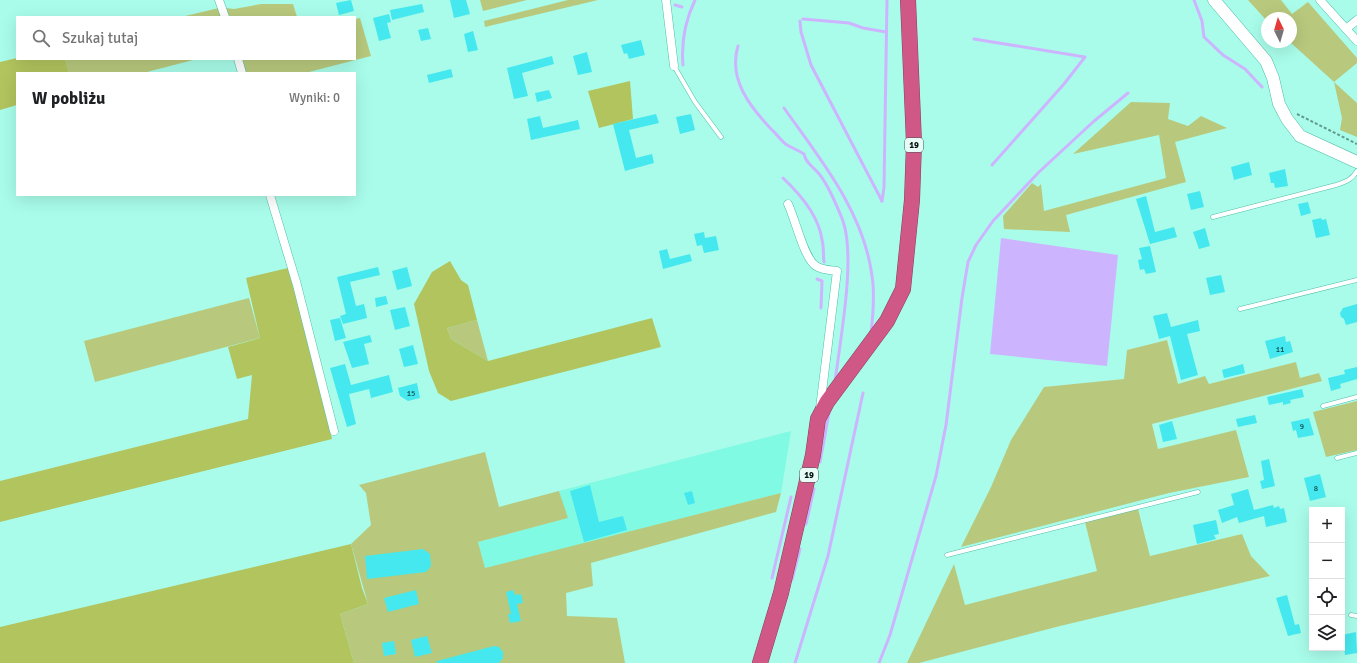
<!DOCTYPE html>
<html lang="pl">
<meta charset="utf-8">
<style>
:root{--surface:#fff;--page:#f2f2f2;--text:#202124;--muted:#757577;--line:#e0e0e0}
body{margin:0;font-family:Signika,sans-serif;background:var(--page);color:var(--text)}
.controls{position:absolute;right:12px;bottom:12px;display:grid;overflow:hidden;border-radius:0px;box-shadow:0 4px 16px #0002}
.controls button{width:36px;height:36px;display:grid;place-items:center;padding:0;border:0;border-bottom:1px solid var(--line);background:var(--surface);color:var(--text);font:20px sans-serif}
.compass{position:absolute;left:1261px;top:12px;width:36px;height:36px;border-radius:50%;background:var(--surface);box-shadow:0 4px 16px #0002;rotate:355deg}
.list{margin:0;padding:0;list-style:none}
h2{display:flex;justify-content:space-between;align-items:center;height:52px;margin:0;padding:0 16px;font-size:17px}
h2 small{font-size:13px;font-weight:400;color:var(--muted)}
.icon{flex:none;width:22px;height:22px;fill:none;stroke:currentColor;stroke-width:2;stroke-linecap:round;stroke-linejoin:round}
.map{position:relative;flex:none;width:1357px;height:663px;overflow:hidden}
.search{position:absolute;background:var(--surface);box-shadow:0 4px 16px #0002;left:16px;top:16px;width:340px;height:44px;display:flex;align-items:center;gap:10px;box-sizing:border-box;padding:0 14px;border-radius:0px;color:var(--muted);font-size:15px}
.panel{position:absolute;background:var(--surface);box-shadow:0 4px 16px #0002;left:16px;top:72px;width:340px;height:124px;border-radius:0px}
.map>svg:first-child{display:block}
.built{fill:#80fae2}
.green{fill:#b8c97d}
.forest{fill:#b1c45e}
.water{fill:#ccb5fe}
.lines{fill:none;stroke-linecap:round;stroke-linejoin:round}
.stream{stroke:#ccb5fe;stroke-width:3}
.building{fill:#45e8ee}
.lane-casing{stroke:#4ebea9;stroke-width:5}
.street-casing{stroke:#4ebea9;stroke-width:9}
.secondary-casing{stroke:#4ebea9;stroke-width:13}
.highway-casing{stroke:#87405c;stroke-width:16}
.path{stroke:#629a8e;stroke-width:2;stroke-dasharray:3 2;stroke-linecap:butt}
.lane{stroke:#fff;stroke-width:4}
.street{stroke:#fff;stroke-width:8}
.secondary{stroke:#fff;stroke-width:12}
.highway{stroke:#d05886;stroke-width:15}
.labels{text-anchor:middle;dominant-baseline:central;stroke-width:3.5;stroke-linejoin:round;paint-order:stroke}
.number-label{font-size:8px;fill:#114846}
.shield{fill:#e8fbf6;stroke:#465854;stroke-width:1}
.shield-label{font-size:9px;font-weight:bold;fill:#00120e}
</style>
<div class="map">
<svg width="1357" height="663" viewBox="0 0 1357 663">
<rect width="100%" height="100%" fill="#a9fcea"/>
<!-- built -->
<polygon class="built" points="791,431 781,493 485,569 478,542 567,518 559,491"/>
<!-- green -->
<g class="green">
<polygon points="480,0 527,0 483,11"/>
<polygon points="568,0 598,0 485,27 484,21"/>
<polygon points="1248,0 1281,0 1292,14 1308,2 1357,58 1357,63 1334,82 1357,103 1357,137 1340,130 1342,118 1334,82 1290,42 1291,18 1267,18 1267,21"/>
<polygon points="261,4 293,4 297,17 228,17 226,8 234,9"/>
<polygon points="219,8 222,17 181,17"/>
<polygon points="360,18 371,56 305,73 245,73 241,59 355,59 355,19"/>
<polygon points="65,59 197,59 143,73 69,73"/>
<polygon points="1131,102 1170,103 1168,119 1188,126 1201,116 1227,128 1175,142 1186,182 1066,215 1070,232 1004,229 1003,216 1032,183 1038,187 1041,184 1044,211 1166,178 1159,135 1073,154"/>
<polygon points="249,298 260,338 95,382 84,341"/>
<polygon points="477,320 488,361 451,339 447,328"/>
<polygon points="1167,340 1178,384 1205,376 1209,384 1296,362 1300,378 1319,373 1322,381 1152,424 1158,449 1236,430 1249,477 1169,493 961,547 991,487 1011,440 1044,387 1124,379 1127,350"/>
<polygon points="1357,401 1357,450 1326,457 1313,412"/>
<polygon points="485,452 499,507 559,491 568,518 478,542 485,568 781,493 776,512 591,563 593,586 566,593 567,616 617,618 625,663 354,663 340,614 368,604 351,544 371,525 366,493 359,485"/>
<polygon points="1138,509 1150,556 1242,534 1251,556 1270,576 1060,626 919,663 907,663 954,564 965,605 1097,571 1085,522"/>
</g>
<!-- forest -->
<g class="forest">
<polygon points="17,58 65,59 69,73 17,73 17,105 0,110 0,62"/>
<polygon points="630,81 633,119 599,128 588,91"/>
<polygon points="450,261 461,280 468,285 477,320 447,328 451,339 488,361 652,318 661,347 451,401 438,393 429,371 414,304 432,272"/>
<polygon points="288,268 317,372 332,439 0,522 0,481 248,419 252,375 237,379 228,347 260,338 246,278"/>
<polygon points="351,544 362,588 368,604 340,614 354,663 0,663 0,627"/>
</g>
<!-- water -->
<polygon class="water" points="1001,238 1118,255 1107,366 990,354"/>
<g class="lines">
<!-- stream -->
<g class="stream">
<polyline points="1194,0 1202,21 1204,37 1223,55 1245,69 1262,87"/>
<polyline points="675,5 682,7"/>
<polyline points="803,19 849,23 863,28 886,32"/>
<polyline points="800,21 801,32 811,65 882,201"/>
<polyline points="974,39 1085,57 1064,84 992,165"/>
<path d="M 738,46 C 728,79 750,107 772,130 C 777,134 782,142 787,145 C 792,148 798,150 804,154 C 806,164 814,167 820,175 C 830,188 837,206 843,221 C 856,259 840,340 835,382"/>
<path d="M 683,65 C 681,42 685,21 695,0"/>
<path d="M 784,108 C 820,159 864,212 872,276 C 875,294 873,316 871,334"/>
<path d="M 783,178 C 800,194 819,216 822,240 C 824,247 823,255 824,262"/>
<polyline points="882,201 884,187 887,0"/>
<polyline points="817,279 822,281 821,308"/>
<polyline points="820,462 829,413"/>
<polyline points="806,524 814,489"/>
<polyline points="772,578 791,497"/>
<polyline points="792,580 800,549"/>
<polyline points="795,663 828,556 863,393"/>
<polyline points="879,663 890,635 936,476 946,425 962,298 968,262 976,245 993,221 1039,172 1093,122 1128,93"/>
</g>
</g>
<!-- building -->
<g class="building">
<polygon points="351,0 354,11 339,15 336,3"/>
<polygon points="450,0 466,0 470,14 454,18"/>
<polygon points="422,4 424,12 392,20 390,10"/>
<polygon points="389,14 391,22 387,23 391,38 379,41 373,18"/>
<polygon points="428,28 431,39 421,41 418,30"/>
<polygon points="473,31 478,50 468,52 464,34"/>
<polygon points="641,40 645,55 629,59 627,53 624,54 621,45"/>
<polygon points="587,52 592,72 578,75 573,56"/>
<polygon points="552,56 554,64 522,73 528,96 514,99 507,68"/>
<polygon points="451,69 453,77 429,83 427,75"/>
<polygon points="549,90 552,98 537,102 535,93"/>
<polygon points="656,114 659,123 629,130 636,158 652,154 654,163 625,171 613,124"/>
<polygon points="691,114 695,130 680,134 676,117"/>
<polygon points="540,116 543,128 578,120 580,129 531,140 527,119"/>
<polygon points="1249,162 1252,175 1234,180 1231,167"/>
<polygon points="1285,169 1288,186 1275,188 1274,183 1271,183 1269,173"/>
<polygon points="1200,191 1204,207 1191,210 1187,194"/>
<polygon points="1146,196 1155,232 1174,227 1177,237 1150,244 1136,199"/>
<polygon points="1308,202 1311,213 1301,216 1298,204"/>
<polygon points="1321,218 1322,220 1326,219 1330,235 1316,238 1312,220"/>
<polygon points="1205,228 1210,246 1199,249 1193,232"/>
<polygon points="704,232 705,238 716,236 719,250 704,253 702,245 697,246 694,234"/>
<polygon points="1150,246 1156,272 1146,274 1144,269 1140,270 1138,260 1142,259 1139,248"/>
<polygon points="667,249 670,259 690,254 692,261 663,269 659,251"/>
<polygon points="378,267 380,275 350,282 356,306 364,304 367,318 343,324 340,316 346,314 337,277"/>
<polygon points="407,267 412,286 397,290 392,271"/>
<polygon points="1221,275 1225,292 1210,295 1206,278"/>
<polygon points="386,296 388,304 376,307 375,298"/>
<polygon points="1357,304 1357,322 1346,325 1344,319 1341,317 1340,313 1343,308"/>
<polygon points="405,307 410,326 395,330 390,310"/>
<polygon points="1167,313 1171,327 1198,320 1200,331 1187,334 1198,375 1181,380 1170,336 1159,339 1153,316"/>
<polygon points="340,318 346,338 335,341 330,320"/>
<polygon points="370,335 372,342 364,344 369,364 352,368 343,342"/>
<polygon points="1285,336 1286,342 1290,341 1293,352 1270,359 1265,341"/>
<polygon points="413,345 418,364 404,367 399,349"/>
<polygon points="345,364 351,385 389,375 393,392 371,398 369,389 349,394 356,424 347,427 330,368"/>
<polygon points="1243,364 1245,373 1224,378 1222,370"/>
<polygon points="1357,367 1357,379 1340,384 1341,388 1331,391 1328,378 1345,374 1344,370"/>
<polygon points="417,383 420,398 408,401 400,396 398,388"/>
<polygon points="1302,389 1304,397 1290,400 1291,403 1283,405 1283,402 1269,405 1267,397"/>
<polygon points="1255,415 1257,423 1238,427 1236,419"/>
<polygon points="1309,418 1314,435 1298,438 1296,430 1293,431 1291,422"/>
<polygon points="1172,421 1177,439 1163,442 1159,425"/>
<polygon points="1269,459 1275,486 1262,489 1260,481 1264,480 1261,461"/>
<polygon points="1320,474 1326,497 1310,501 1304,478"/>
<polygon points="590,485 599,522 623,516 627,530 584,542 570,491"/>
<polygon points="1248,489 1254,510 1273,505 1274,508 1279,506 1280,509 1284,508 1287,522 1266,527 1264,516 1239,523 1237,517 1222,523 1218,510 1234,505 1231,494"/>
<polygon points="692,491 695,503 688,505 684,493"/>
<polygon points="1216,520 1219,534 1214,535 1216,539 1197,544 1193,525"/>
<polygon points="423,549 430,554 431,566 426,572 367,579 365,556"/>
<polygon points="416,590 419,604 388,612 384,598"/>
<polygon points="513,590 515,595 521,594 523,603 517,604 521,621 510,623 508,614 511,614 506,592"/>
<polygon points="1287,595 1295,625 1299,624 1301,633 1288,636 1276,598"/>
<polygon points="1356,632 1357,653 1345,655 1342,635"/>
<polygon points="427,636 432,653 415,657 411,640"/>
<polygon points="394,641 396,654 384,656 382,643"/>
<polygon points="494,646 499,647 503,652 503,658 499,663 437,663 437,661"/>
</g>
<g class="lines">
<!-- lane casing -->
<g class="lane-casing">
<g id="lane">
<polyline points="674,66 695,102 721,137"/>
<path d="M 1213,217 L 1336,185 C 1345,182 1352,180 1357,171"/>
<polyline points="1240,309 1357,280"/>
<polyline points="1323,406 1357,397"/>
<polyline points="1337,458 1357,453"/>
<polyline points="947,555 1198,492"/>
<polyline points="1351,615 1357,616"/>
</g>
</g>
<!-- street casing -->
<g class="street-casing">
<g id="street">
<polyline points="219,0 225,17"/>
<polyline points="666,0 674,66"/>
<polyline points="1320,0 1357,41"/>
<polyline points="1346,29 1357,20"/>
<polyline points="238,59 242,73"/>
<polyline points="270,195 297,285 334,431"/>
<path d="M 788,204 C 795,218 804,259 816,266 C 822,270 830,270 837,271 L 820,408"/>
</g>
</g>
<!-- secondary casing -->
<g class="secondary-casing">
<polyline id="secondary" points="1214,0 1266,61 1273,78 1279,104 1287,119 1300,136 1357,162"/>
</g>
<!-- highway casing -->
<g class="highway-casing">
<polyline id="highway" points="760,663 781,593 813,455 818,419 827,402 887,321 903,289 912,200 914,143 908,0"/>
</g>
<!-- path -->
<polyline class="path" points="1297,114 1357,144"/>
<!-- lane -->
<use href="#lane" class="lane"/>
<!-- street -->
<use href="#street" class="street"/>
<!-- secondary -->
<use href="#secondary" class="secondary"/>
<!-- highway -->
<use href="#highway" class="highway"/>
</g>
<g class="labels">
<!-- number labels -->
<g class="number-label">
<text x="1280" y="349">11</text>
<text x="411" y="393">15</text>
<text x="1302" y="426">9</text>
<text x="1316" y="488">8</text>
</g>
<!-- shield labels -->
<g class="shield">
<rect x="905" y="138" width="18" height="14" rx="3"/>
<rect x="800" y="468" width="18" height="14" rx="3"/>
</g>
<g class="shield-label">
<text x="914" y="145">19</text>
<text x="809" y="475">19</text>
</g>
</g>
</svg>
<div class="controls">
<button>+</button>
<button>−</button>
<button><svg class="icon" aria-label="locate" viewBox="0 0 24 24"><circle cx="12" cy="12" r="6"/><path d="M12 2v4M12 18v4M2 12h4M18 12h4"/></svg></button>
<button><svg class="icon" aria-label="layers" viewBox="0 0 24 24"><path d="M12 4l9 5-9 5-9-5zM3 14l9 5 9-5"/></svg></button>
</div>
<svg class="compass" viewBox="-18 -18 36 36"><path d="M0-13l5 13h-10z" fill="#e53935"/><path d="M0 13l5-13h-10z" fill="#757577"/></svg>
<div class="search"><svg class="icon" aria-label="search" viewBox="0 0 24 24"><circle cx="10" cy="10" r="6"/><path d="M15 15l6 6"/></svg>Szukaj tutaj</div>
<section class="panel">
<h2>W pobliżu<small>Wyniki: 0</small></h2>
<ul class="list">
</ul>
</section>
</div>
